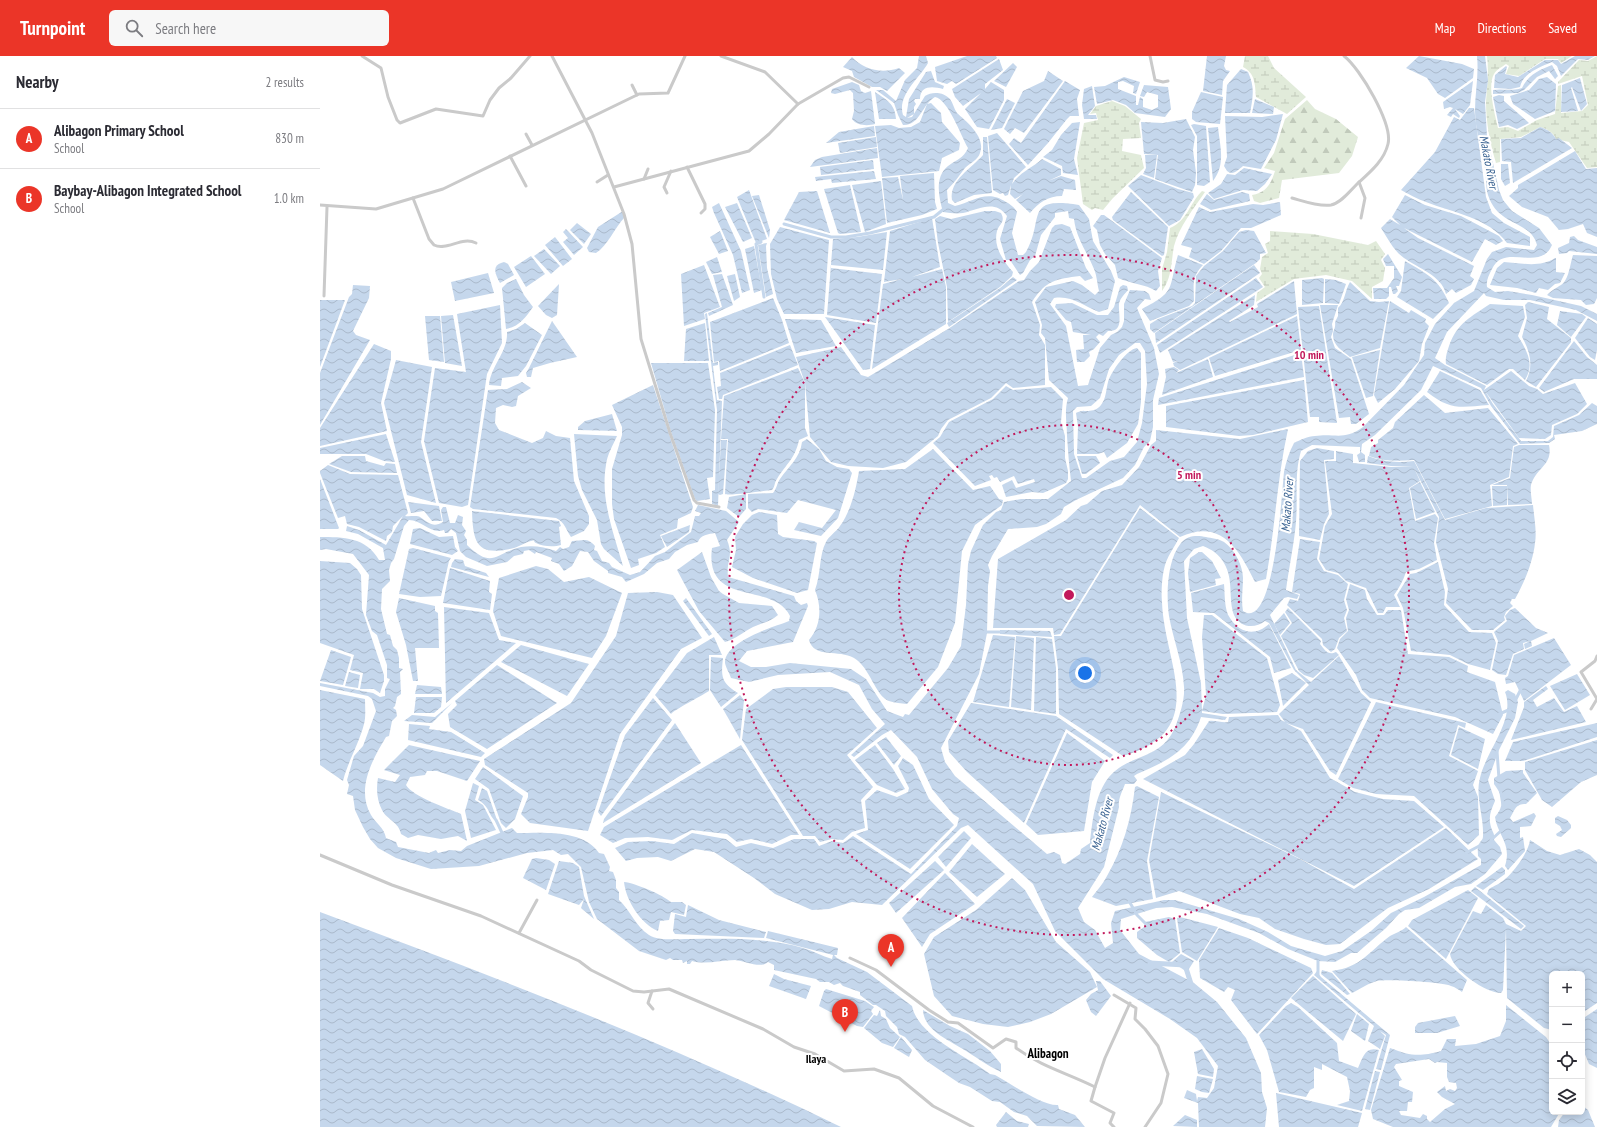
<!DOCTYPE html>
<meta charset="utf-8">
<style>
:root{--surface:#fff;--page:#f7f7f7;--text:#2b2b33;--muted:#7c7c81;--line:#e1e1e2;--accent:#eb3528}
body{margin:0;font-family:"PT Sans Narrow",sans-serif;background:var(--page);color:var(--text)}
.controls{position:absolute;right:12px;bottom:12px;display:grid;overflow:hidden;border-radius:6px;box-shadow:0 2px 10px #0003}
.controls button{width:36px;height:36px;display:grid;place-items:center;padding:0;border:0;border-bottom:1px solid var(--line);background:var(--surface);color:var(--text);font:20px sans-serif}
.you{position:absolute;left:765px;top:617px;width:14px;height:14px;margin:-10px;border:3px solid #fff;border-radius:50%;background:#1a73e8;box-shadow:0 0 0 6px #1a73e833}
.badge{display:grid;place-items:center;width:26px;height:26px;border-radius:50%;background:var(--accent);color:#fff;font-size:13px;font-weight:700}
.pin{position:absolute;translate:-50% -33px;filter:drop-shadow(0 1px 2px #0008)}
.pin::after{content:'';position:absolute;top:21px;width:14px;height:12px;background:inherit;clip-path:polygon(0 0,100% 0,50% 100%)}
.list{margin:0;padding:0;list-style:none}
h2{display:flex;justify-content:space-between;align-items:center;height:52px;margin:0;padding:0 16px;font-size:17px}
h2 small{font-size:13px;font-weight:400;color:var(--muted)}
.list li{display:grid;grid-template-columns:26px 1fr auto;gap:12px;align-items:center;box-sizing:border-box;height:60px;padding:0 16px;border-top:1px solid var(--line)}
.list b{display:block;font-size:15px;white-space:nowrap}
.list p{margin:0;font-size:13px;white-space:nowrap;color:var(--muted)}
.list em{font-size:13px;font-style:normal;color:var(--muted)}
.icon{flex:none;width:22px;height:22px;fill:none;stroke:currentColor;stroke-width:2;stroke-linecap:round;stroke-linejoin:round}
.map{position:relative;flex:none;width:1277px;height:1071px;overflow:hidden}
header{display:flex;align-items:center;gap:24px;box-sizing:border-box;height:56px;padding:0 20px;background:var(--accent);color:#fff}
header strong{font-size:19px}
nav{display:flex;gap:22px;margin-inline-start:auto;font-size:14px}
.search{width:280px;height:36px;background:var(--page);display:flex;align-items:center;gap:10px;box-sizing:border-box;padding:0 14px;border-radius:6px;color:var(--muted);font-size:15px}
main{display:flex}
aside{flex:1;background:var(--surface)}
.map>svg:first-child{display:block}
.forest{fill:url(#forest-firs)}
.wetland{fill:url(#wetland-marsh)}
.water{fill:url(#water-waves);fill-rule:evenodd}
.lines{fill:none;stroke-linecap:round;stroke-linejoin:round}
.canal{stroke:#c5d7ec;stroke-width:3}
.river{stroke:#c5d7ec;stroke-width:5}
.minor{stroke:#cacaca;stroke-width:3}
.ring{fill:none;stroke:#c2185b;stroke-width:2;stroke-dasharray:2 4}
.labels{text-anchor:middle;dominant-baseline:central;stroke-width:4;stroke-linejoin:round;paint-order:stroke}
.water-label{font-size:12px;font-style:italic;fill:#396291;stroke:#fff}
.neighbourhood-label{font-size:12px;font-weight:bold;fill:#000;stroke:#fff}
.quarter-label{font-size:13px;font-weight:bold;fill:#000;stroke:#fff}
.centre{fill:#c2185b;stroke:#fff;stroke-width:2}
.ring-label{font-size:12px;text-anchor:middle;font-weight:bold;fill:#c2185b;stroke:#fff;stroke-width:4;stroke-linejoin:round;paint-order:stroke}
</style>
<header>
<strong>Turnpoint</strong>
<div class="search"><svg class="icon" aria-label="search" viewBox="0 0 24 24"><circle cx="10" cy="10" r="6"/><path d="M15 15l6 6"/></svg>Search here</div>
<nav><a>Map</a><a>Directions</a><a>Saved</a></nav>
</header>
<main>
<aside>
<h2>Nearby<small>2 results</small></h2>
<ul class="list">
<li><span class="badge">A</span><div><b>Alibagon Primary School</b><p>School</p></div><em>830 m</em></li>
<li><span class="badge">B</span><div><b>Baybay-Alibagon Integrated School</b><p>School</p></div><em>1.0 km</em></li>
</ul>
</aside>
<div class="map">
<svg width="1277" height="1071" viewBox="0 0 1277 1071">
<defs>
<pattern id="forest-firs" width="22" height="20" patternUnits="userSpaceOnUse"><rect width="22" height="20" fill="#e1ebda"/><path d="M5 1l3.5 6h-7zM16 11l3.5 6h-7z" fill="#c1cabb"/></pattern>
<pattern id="wetland-marsh" width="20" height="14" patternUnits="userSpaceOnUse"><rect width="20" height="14" fill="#e1ebda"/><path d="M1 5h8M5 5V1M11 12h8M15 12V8" fill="none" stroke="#c1cabb"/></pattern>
<pattern id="water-waves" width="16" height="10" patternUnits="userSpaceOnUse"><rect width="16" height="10" fill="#c5d7ec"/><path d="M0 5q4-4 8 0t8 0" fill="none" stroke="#aab9cb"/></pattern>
</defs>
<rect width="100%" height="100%" fill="#fff"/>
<!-- forest -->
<path class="forest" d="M 987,44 L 995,53 L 1016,63 L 1038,81 L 1032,100 L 1019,117 L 962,124 L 959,142 L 940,147 L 934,145 L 932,139 C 946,137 951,128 955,115 L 944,112 L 954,97 L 965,63 Z"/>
<!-- wetland -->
<g class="wetland">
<path d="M 925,0 L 948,0 L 954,12 L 986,41 L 967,58 L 936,41 C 935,28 935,17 923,11 Z"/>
<path d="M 1167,0 L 1252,0 L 1241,7 L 1238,3 L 1225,3 L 1199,20 L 1186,18 L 1189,10 L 1186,8 C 1182,11 1177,13 1174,18 C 1167,30 1175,59 1178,72 L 1188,71 L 1198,75 L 1217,64 L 1235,58 L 1238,30 L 1241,29 L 1241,57 L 1262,55 L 1268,49 L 1262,20 L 1238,28 L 1238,26 L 1259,4 L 1268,5 L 1277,0 L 1277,111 L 1267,112 L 1249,86 L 1236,83 C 1233,76 1227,73 1220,71 L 1201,81 L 1180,83 L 1180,106 L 1176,107 C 1170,87 1166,67 1166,46 C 1167,30 1169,16 1167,0 Z"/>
<polygon points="792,45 805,50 821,63 819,67 821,82 803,83 802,95 821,99 824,112 793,142 783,154 775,152 772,154 763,148 757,102 764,67 778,64 776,57 770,58 776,50"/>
<path d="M 882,135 L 885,136 C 874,152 859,171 854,190 C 851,206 852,222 842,235 L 842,213 L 847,196 L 850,172 C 868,164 869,148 882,135 Z"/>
<polygon points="950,175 993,178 1048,189 1056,185 1065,198 1061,204 1065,212 1063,225 1052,231 1052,243 1032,225 1006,219 974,223 936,246 937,237 945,231 939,222 942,218 940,213 942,201 948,197 945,188 950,185"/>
</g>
<!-- water -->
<g class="water">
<path d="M 599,0 L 606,0 L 608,7 C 599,23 577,39 583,59 L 586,61 L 589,43 L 606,16 L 611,15 L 615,26 L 624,30 L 623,33 C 613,30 600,29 600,43 L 595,43 L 594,45 L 596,48 L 594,51 L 594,58 L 587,62 L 592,61 L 605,40 C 612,35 624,36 630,43 C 633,47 634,53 637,57 C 647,66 666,81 660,97 C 658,104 650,107 645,112 C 639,120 634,127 627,134 L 628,147 L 635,150 C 654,145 667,133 686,146 C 690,148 695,152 697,156 L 692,177 L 698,199 L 703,199 L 706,196 C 725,163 703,140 759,149 L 769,163 L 773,185 L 791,215 L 795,225 L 788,253 L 779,256 C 763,250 752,239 734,242 L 730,248 L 746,270 L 758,330 L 768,329 L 780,292 L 791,279 L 797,276 L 802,271 L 804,265 L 804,248 L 810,234 L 825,235 L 829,238 L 831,244 L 825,243 L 817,252 L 834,292 L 839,318 L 833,344 L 833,371 L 830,385 L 824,391 L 815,409 L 803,422 L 756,444 L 744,451 L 741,458 L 726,468 L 717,471 L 688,473 L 672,500 L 668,509 L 670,515 L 668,530 L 667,577 L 659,618 L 621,692 L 625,706 L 635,720 L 727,798 L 734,796 L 740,799 L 742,807 L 745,808 L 760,798 L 761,793 L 770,787 C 772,767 775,738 789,721 C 811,696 842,705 856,669 C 860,658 865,643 864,631 C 863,607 853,583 849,560 C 846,538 847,504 861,487 C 867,479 878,479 886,481 C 891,482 899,483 904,486 C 914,493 923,509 923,522 C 923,533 921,544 923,555 C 955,577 962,432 964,416 C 966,406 969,396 974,387 C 980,384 988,380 995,380 C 1015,377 1024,385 1043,371 L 1084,329 L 1104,299 L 1105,287 L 1115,268 L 1134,247 L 1154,235 L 1167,203 L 1172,196 L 1186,191 L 1214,194 L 1217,189 C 1211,164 1178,171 1168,139 C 1165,129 1167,118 1164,108 C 1161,93 1155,71 1155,55 C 1155,36 1159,19 1157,0 L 1165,0 L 1168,24 L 1165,46 L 1167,80 L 1179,134 L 1183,144 L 1192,155 L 1219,172 L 1232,189 C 1220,217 1184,186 1172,213 C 1169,219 1166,224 1167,231 L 1175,236 L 1188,235 L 1212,239 L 1261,250 L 1277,258 L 1277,265 L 1256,254 L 1210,244 L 1184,244 L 1166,240 L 1164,237 L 1127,276 L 1115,302 L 1125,309 L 1166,330 L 1164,334 L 1191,315 L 1209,330 L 1217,333 L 1223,338 L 1255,327 L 1267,348 L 1257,358 L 1232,369 L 1231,379 L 1225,383 L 1199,382 L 1165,335 L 1173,348 L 1201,385 L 1228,385 L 1233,381 L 1234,370 L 1259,359 L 1272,347 L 1277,350 L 1277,368 L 1262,375 L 1234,379 L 1235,383 L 1229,387 L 1200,388 L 1171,350 L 1161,332 L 1113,310 L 1101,334 L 1055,379 L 1042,388 L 1041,396 L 1045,399 L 1045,406 L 1039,406 L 1037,399 L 1040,397 L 1040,391 L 992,389 L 981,395 C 974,418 978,442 976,466 C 974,489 969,511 966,534 L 979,539 L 977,543 L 968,541 L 964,542 L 950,559 L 976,614 L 991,626 L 1019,600 L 1041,637 L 1051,646 L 1016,719 L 1010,715 L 983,673 L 966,667 L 981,675 L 1010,722 L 1035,736 L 1063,743 L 1094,745 L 1124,771 L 1034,830 L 823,723 L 865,699 L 874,688 L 889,665 C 895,664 902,667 908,666 L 909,661 L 958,659 L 961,664 L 965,666 L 959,658 L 989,629 L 974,614 L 949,567 L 945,565 C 935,573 920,572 914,559 C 908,543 914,524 904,507 C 899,498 891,493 883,490 L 874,493 L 864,505 L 867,562 L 881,627 L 882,655 L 886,639 L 882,581 L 884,559 L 892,559 L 947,602 L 960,649 L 957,656 L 903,658 L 882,655 L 882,657 L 907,661 L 905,664 L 881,661 C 870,694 848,705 817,718 L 814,720 L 817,724 L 814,728 L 805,728 C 802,736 798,743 799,751 L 784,811 L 758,852 L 764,866 L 775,874 L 785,892 L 793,887 L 791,867 L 795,855 L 844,844 L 855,844 L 919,863 L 948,876 L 971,890 L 1005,900 L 1022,895 L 1051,875 L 1071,857 L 1104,841 L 1161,809 L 1161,803 L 1158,800 C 1158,796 1157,791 1159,788 C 1161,784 1163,784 1163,780 C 1164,761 1155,740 1160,722 C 1166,695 1196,663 1185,636 L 1188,634 L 1195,638 L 1198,646 L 1195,662 L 1179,694 L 1168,724 L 1175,745 C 1171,754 1168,761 1171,771 C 1173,777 1175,778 1174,784 L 1180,791 L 1182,798 L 1165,818 L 1151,828 L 1135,831 L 1099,852 L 1085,854 L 1079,858 L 1066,872 L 1037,897 L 1031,897 L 1015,906 L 998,905 L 968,893 L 939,877 L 887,858 L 852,851 L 836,852 L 801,863 L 800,874 L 819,898 L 874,927 L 897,946 L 926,982 L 941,1017 L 942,1036 L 947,1052 L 945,1071 L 879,1071 L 878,1047 L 864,1042 L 867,1034 L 876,1038 L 877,1045 L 878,1041 L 887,1042 L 894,1032 L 898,1010 L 877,982 L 850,963 L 783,923 L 735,875 L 713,828 L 648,769 L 641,772 L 562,849 L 532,846 L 509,853 L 492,854 L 455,838 L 434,822 L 394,796 L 375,793 L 351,805 L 338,801 L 317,802 L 306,805 L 295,792 L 308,786 L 332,785 L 354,788 L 372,777 L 406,783 L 416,791 L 431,787 L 453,792 L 474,783 L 494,783 L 499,790 L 512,785 L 523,787 L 533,780 L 591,818 L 637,770 L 639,762 L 633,758 L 612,733 L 597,701 L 571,674 L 562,679 L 534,701 L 531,699 L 565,668 L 552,653 L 539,629 L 510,616 L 458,619 L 429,626 L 411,622 C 410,618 406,612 405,607 C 404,587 449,572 464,567 L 469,565 L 470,560 C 453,525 384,552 392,492 L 400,490 L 395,477 C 389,478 380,479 378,486 L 367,489 L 355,496 L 349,503 L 337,507 L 324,518 L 306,526 L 302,521 L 288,517 L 288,515 L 274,505 L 268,496 L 260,495 L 252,510 L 244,515 L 239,508 L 231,505 L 232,502 L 216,496 L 215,498 L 209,494 L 204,495 L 203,498 L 194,500 L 187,506 L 167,510 L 146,501 L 140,495 L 136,477 L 131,473 L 128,477 L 125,477 L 124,474 C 111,479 102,464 89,464 L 84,470 L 74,503 L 71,507 L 69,514 L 70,525 L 62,533 L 61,553 L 67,578 L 70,579 L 73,590 L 77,594 L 79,602 L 79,612 L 83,613 L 80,616 L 81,638 L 77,641 L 75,650 L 73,652 L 76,654 L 77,660 L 72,665 L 69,680 L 66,681 C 52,704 36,733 51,759 C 56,768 64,771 66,782 L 76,786 L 78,791 L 109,797 L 116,794 L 118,797 L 130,794 L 141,795 L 147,790 L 192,772 L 197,777 C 223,777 263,773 279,797 L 284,798 L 290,811 L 289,815 L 293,816 L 296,824 L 296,832 L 299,836 L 299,844 C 310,854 316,871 329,879 C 338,885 357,883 368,883 C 406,883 446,881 483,892 C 493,895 502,900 512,903 L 513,899 L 446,882 L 448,875 L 518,892 L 517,899 L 514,899 L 517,902 L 547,916 L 592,950 C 598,980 647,1000 670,1018 L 675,1019 C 690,1027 722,1050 738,1049 L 739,1053 L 755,1059 L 765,1071 L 717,1070 L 707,1060 L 694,1056 L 680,1046 L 672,1045 L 650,1031 L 639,1027 L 627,1019 L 605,1004 L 585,981 L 579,978 L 577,971 L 566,960 L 565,955 L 556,949 L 553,949 L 540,939 L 540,936 L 523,930 L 520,927 L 514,929 L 509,926 L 500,926 L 496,923 L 454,914 L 454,909 L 448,906 C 441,913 425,905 415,904 C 401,904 385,909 372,905 L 370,908 L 367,908 L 367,905 L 363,907 L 362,904 L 353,904 L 350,902 L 346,904 L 319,895 L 277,863 L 269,846 L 261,811 L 248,798 L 241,799 L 233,794 L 207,797 L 159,810 L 111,813 L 76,802 L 58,792 L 50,783 L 43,771 L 35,754 L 33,740 L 27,738 L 29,729 L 27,724 L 34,700 L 43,690 L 56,655 L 52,643 L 48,640 L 0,630 L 0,627 L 53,637 L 60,641 L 65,640 L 65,633 L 70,623 L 67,622 L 67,609 L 57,579 L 52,575 L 46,559 L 49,519 L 33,498 L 6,493 L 0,494 L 0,481 C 23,481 46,481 59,504 L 65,504 L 63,492 L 38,478 L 26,475 L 27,470 L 39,474 L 66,489 L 83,460 L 73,470 L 72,476 L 67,480 L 66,485 L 39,471 L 27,468 L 25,460 L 18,462 L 0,417 L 0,415 L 8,409 L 30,418 L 78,419 L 88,457 L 85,460 C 89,461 97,459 100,461 C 109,467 113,472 123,466 L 121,454 L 123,451 L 126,451 L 130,467 L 135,467 L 138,459 L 143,461 L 142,469 L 146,475 L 144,479 L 147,484 L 147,489 C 173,514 175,497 201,491 C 214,489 224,491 236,495 L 240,491 L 243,493 L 249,491 L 252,485 C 263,485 267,481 275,490 L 274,494 L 277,495 L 282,505 L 289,507 L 292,511 L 310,519 L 320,516 L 335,500 L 345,496 L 371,476 L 375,460 L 379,460 L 381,457 L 375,455 L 378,449 L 406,455 L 419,466 L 407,484 C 414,501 406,504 408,521 L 474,540 L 476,545 L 481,549 L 487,547 L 488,550 L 473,586 L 427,595 L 419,605 L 431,611 L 446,611 L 470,607 L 531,613 L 546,623 L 567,655 L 583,661 L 585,658 L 589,659 L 628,612 L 641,590 L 646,549 L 648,508 L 651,495 L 663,469 L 676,456 L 681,454 L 684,446 L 701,443 L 728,443 L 751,425 C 749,409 748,395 747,380 C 747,366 744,356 748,342 L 729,324 L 725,282 L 721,277 L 722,269 L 715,246 L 726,231 L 753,225 L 762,229 L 775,239 L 779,235 C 777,227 777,220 774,213 C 767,196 756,182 754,163 L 749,162 L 748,155 L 735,157 L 735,161 L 721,179 L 715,200 L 710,204 L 703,217 L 700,219 L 690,204 L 686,204 L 680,183 L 687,160 C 675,143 659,153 643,157 C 636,158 630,157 623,156 C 619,142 614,121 628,110 C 637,103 643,103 648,92 C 641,80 628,43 615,41 C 602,48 600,70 583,69 L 578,59 L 574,47 L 556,34 L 563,34 L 576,45 L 585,24 L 597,12 ZM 815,287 L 820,287 L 825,295 L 827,328 L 822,367 L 817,386 L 804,401 L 790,405 L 766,422 L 762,422 L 754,398 L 753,355 L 757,351 L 771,350 L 780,342 L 789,313 L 799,299 Z"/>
<polygon points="647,0 676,0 677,2 636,28 632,25 627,28 617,25 615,11"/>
<polygon points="887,0 906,0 904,10 906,14 910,15 903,25 902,39 883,35"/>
<polygon points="1099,0 1142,8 1154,13 1153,22 1125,42 1118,38 1107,22 1086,12"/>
<path d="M 1255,0 L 1275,0 L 1268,4 L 1258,3 L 1241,20 L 1237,10 L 1232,6 C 1220,11 1203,17 1200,31 L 1191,33 L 1174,32 L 1175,19 L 1186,10 L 1187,11 L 1185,18 L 1198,21 L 1225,4 L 1238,4 L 1241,8 Z"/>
<path d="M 532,1 C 544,14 562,18 579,12 L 585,17 L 567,35 L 560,31 L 552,31 L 534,21 L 532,15 L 523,11 Z"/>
<polygon points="679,3 683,14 665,28 665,33 671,26 684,34 684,44 669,73 657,71 645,53 661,37 643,50 635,41 632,33"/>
<polygon points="693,7 697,11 686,31 674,25"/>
<path d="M 1232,9 L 1238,20 L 1235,23 L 1229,15 L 1217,21 L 1204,34 L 1198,37 L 1173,38 L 1173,34 C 1184,32 1189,36 1202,32 C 1208,19 1219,14 1232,9 Z"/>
<path d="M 921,13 L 928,16 C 935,31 933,41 930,57 L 905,57 L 907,29 Z"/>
<polygon points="728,15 743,25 704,77 695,72 690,78 684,73 703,35 724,25"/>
<polygon points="804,21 820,26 816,38 813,37 814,30 803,25 798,26 798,33 816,40 816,49 818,49 820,41 823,43 823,51 832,54 838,51 838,39 827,36 824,41 820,40 824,29 848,31 851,53 845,61 815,57 806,49 793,44 777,48 774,31 785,30"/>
<polygon points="1227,21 1236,28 1235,55 1215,63 1193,48 1190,40 1209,34 1219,23"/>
<polygon points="1260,22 1267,48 1261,55 1252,31 1251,32 1258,55 1241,56 1242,29"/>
<polygon points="745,25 760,34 757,43 759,60 750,60 747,63 728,87 708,109 689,88 694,82 701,87"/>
<polygon points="1153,25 1150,49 1143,58 1135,53 1140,60 1139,62 1133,58 1131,61 1127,59 1133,52 1130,51 1124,53 1123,46"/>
<path d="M 532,26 L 539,29 L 541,35 L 545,37 L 551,35 L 555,68 C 548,70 537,70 532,63 L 534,55 L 533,37 L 530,34 L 515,38 L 511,37 L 512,33 Z"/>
<polygon points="772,30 775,50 768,59 776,59 777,63 764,63 762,49 764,33"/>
<path d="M 555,36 C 567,44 575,48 576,63 L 559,63 Z"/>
<polygon points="881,36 903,41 900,68 876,66 872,63 872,56"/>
<polygon points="1179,39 1184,40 1184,45 1209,67 1197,73 1188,69 1179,71 1173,41"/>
<polygon points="687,43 695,47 682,72 671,74"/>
<polygon points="935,43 954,51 953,58 932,57"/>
<polygon points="611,47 621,57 622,66 640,87 639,94 622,102 619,115 562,121 555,70 571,69 579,72 591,71 600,66 607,48"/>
<path d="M 1149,52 L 1154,52 L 1166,141 L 1172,157 L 1184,167 L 1210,181 L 1210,190 L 1187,187 C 1169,162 1134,157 1106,146 C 1097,143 1089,138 1081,134 L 1115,96 L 1134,61 L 1140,64 Z"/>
<path d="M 963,58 L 956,84 L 941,113 L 923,110 C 918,114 913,120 907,115 L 904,110 L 907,101 L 905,60 L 942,61 Z"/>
<polygon points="866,63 875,81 873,94 876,117 875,129 872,136 835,123 838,99 824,98 821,66 843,67"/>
<polygon points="760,66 754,103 758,119 743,117 742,110 723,101 732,94 741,79 752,67"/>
<polygon points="874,68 886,70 890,126 884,130 877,129 877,80 871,69"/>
<polygon points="554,70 555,80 506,87 519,76"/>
<path d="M 898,71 C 900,91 906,108 893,125 L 888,72 Z"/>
<path d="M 1220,71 C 1227,73 1233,77 1236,83 L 1239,82 L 1252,92 L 1193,127 L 1191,106 L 1182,105 L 1181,83 L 1201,82 Z"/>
<path d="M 677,77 L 706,111 L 694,122 L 692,128 C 699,117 712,112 722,103 L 741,113 L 741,119 L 728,125 L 741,120 L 755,124 L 756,134 L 744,133 L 742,140 C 728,140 718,147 710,157 L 696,144 L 703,138 L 695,143 L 690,138 L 691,129 L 688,139 L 685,140 L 683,137 L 680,138 L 673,134 L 668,80 Z"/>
<polygon points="556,81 557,91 520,97 518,87"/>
<path d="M 663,81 L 667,81 L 672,137 L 654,139 L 635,147 L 632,144 C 629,124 652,112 663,99 Z"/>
<polygon points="557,92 558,102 490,111 495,104 502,101"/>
<polygon points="1255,95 1266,113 1277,112 1277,181 1267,177 1263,168 1248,173 1239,174 1228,161 1202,151 1189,140 1198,132 1198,129"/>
<polygon points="825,99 837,99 834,122 823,118 826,112"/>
<polygon points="553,104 554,113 501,119 500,111"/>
<polygon points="1181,108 1188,108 1190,127 1185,130 1181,123"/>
<polygon points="924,112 952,118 945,128 937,135 923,134 894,143 888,137 901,128 907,118 915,119"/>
<polygon points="554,115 556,123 512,127 511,123 496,125 495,121"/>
<polygon points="614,117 615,146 617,153 602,159 567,167 562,122 578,121 583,144 580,120"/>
<polygon points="821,119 858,133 873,137 874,141 860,164 849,170 808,130"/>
<polygon points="561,125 566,168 545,176 532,129"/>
<polygon points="530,129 541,176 520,178 518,177 504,133"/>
<polygon points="429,134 447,183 436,187 417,141"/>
<polygon points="497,135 510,177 464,164 479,136"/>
<polygon points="811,136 848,171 844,199 842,200 793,164 792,161"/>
<polygon points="922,136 929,138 930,145 891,154 880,148 887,138 894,144"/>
<polygon points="439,139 450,174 449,182 432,140"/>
<path d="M 1085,139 L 1105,149 L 1141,160 L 1179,180 L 1183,185 L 1176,189 L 1165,183 L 1152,206 L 1084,172 L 1098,182 L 1154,210 L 1150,220 L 1154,223 L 1151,229 L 1136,237 L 1132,233 L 1126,238 C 1122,220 1098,212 1084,202 C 1074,195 1068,183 1061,172 L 1070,163 L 1080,169 L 1072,161 Z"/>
<polygon points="960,146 961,159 931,172 921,172 901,195 884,208 869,201 872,192 861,189 879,151 890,156 933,148 943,149"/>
<polygon points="399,147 421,195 430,234 422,237 413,199 394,157 392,151"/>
<polygon points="417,147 432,182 423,186 405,151"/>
<path d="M 303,155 L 304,162 C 294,173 288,189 276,197 L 269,196 L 267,192 L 278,171 Z"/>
<path d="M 665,155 L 675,155 L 681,157 C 686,166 679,168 677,175 C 673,190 683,205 693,216 L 692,220 L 680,231 L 628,266 L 627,231 L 618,187 L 615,163 L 620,160 L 631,163 Z"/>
<path d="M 781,159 L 784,159 L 842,202 L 838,215 L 840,230 L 836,235 C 825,228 812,228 798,222 L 795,209 L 785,198 L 780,189 L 777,174 L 773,170 Z"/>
<polygon points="612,162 620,211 592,221 622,213 626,231 626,268 552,313 563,228 582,223 564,226 570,175"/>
<polygon points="257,167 271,178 264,188 250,174"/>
<path d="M 742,168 L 750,171 L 766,212 L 773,222 L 765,225 L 760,220 C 736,223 726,224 712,246 L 720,269 L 719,279 L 725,289 L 725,329 L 693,332 L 686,327 L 671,342 L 628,364 L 621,373 L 618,380 L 586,406 L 563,412 L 528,410 L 511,406 L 490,381 L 485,327 L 476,301 L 521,291 L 541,319 L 548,321 L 628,273 L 699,225 L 704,224 L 710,215 L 719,206 L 732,172 L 735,169 Z"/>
<polygon points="460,171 509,184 504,258 464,258 457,243 451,218 450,188"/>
<polygon points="246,173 263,191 254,199 243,186 248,182 243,176"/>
<polygon points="926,174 934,175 946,197 940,198 940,203 936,207 834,277 830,273 830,268 838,263 872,250 875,247 876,220 884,210 903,195 919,176"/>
<polygon points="400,175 408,195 399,198 390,181"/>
<polygon points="567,176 563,214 511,209 511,212 562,218 556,267 507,259 513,183 537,181"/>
<polygon points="1254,180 1258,184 1277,191 1277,198 1249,195 1247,197 1239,198 1238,192 1249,187 1250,181"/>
<polygon points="235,181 252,203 243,210 225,189"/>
<polygon points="447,187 446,190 447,212 453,238 446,241 438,189"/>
<polygon points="434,190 442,234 434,237 425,193"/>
<polygon points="224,193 240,210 231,218 214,200"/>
<polygon points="1068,198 1082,221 1079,230 1076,230 1078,235 1075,238 1073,238 1071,231 1069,231 1069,240 1066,243 1054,243 1053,232 1067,232 1074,222 1074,210 1066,210 1063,203"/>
<path d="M 858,199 L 883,209 C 871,222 874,228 874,245 L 869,250 L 830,265 L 822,253 C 857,235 848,233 858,199 Z"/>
<path d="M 1253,199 L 1277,200 L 1277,242 L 1274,248 L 1266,249 L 1261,244 L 1233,242 L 1227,239 C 1232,234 1236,232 1241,229 C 1249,224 1250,208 1253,199 Z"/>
<polygon points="211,200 225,218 206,231 194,211"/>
<polygon points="397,201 402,216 392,218 386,206"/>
<path d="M 1235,202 L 1236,202 L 1236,216 L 1245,217 L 1240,227 L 1235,228 L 1228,234 L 1219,232 L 1216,237 L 1197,232 L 1170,229 L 1177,212 L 1184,206 C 1201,207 1220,212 1235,202 Z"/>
<path d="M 1085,205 C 1107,218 1118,222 1129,247 L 1113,263 L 1077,241 L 1081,235 Z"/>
<path d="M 184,206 L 188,208 L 194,219 L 180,227 C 175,218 171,209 184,206 Z"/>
<polygon points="384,209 400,251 384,257 385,263 364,270 361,218"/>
<polygon points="934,209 940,217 836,287 835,277"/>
<polygon points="168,217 174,237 135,245 131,226"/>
<polygon points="402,218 413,249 389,260 388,257 402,251 393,219"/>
<polygon points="415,218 420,241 414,245 407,220"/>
<polygon points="693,221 697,224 629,271 627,267 680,232"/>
<polygon points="936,222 943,231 840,297 837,289"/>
<polygon points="1002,222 1004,223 1003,247 982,249 982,224"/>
<path d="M 196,223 L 204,239 L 213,251 C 206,261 199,271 186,273 L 182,232 L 187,227 Z"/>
<polygon points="1005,223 1016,224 1026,228 1019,248 1005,247"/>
<polygon points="974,225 977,258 860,314 854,310 853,307 858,305 853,306 848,294 935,239 934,249 909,265 910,266 938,251 937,248"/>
<path d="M 1030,226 L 1050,245 L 1059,246 L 1069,245 L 1060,292 L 1030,301 C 1023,295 1013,290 1013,279 C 1013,274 1016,272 1015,266 L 1018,260 L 1018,252 C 1025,246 1025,234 1030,226 Z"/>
<polygon points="239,228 237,259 232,262 226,259 218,250"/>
<polygon points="33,229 50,230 49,242 33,275 36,279 50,284 0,369 0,317 29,241 32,238"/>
<path d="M 803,229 L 807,230 L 808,234 C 805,238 800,242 799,248 C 798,258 805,276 788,275 L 783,280 L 779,278 L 776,281 L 780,286 L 774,293 L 769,296 L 770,300 L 764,306 L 757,306 L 756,294 L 764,293 L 763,279 L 771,279 L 753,276 L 751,266 L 746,264 L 735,251 L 736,248 L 752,247 L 777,259 L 788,259 L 794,251 L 800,231 Z"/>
<polygon points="453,242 462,264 469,287 400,315 399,305 394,306 390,266"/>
<polygon points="0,244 25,244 0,311"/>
<polygon points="1070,245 1089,257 1091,254 1106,263 1105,266 1109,270 1102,288 1099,305 1075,333 1058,347 1054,339"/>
<path d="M 1208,246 L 1229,251 L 1227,263 L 1251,282 L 1251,286 L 1216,331 L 1206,325 C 1214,310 1210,295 1202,281 L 1207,262 L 1205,249 Z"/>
<path d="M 1170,248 L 1203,250 L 1205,261 L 1198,280 C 1207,295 1215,308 1205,324 L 1193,313 L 1189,313 L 1167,329 L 1126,308 C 1125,302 1127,296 1129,290 C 1137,267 1151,261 1170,248 Z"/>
<polygon points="180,249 182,287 167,318 148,449 142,451 119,447 104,385 115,312 146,316 137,258"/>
<polygon points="1000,249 1018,249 1012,268 1013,275 1011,281 1015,292 1031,303 1049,358 1036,368 1031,368 1030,361 1019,362"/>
<polygon points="999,250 1017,367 999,366 999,361 990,361 978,251"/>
<polygon points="1240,255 1262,258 1266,261 1251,281 1237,269"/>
<polygon points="387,257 393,307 398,306 398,309 393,310 397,344 402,345 398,450 392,448 392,435 395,434 397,354 385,258"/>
<polygon points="133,259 142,310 125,307 121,260"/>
<polygon points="105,260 120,260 124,306 109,304"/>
<polygon points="977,260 981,294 895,320 889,302"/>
<polygon points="505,261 555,269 550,313 543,314"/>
<polygon points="1268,262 1277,268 1277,294 1275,304 1270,301 1255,282"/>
<polygon points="465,263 501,264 516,290 476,297"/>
<polygon points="232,265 257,301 230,307 213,312 211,321 207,321 206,317 209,312"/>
<path d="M 205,267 L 222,279 L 206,310 L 198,320 L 182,322 L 181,330 L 169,329 C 171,309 188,296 187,276 L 196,273 Z"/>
<polygon points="385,267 389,305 364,305 366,273"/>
<polygon points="1254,285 1267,301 1277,309 1277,323 1254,323 1224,336 1219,332"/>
<polygon points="54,288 71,295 71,303 61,347 67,375 0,390 0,372"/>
<polygon points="470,289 478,309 403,339 402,343 399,343 397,331 401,330 400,317"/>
<path d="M 817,292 L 821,297 L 821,346 L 818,368 L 807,387 L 787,402 L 784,396 L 778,398 L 757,398 L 758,371 L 756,357 C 764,352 773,359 781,349 C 786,343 786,334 788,326 C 791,316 807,293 817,292 Z"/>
<polygon points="1060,294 1053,340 1046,342 1032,301"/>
<polygon points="981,297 984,321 838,349 839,342"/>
<polygon points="888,303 893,321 842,339 846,321 845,313 854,311 859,314 856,317"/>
<polygon points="76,304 112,311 101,386 116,447 87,439 64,347"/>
<polygon points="331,307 388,307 395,354 393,421 387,422 390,443 377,445 375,443 351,376"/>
<path d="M 478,312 L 485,327 L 485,372 L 488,380 L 479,384 C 475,403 466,408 457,423 C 454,427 455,431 452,434 C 443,435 409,440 405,438 L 408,383 L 401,383 L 404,340 Z"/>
<path d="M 1120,315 L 1160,334 L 1169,349 C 1141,351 1131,355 1107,336 Z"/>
<polygon points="984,324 988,366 933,379 919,380 846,371 846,350"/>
<path d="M 202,326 L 211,332 L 198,340 L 196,350 L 192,351 L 183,349 L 176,352 L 175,367 L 179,374 L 212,387 L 223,382 L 226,375 L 236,380 L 250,382 L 254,425 L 269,460 L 269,468 L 264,475 L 251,481 C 246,474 245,466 236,462 L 153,453 L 150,451 L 168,334 L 187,333 Z"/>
<polygon points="333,329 373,451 371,457 358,463 357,472 340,479 345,491 336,497 318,503 319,509 311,512 294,463 292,448 292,413 302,379 302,371 292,349"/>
<polygon points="686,330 693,334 731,331 743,343 741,366 745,380 745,402 748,415 748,423 746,427 723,437 712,436 686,441 682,429 692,424 696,432 715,426 714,423 698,428 694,420 680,426 677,421 674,422 672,419 669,420 671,424 655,430 613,387 620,381 629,366 673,343"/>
<path d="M 1104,339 L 1125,357 L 1168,352 L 1198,388 L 1193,390 L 1189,421 L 1170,429 L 1172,450 L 1125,463 L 1094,404 C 1078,405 1064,406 1049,400 L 1051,391 L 1058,387 L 1058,384 L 1073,372 L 1075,366 Z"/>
<polygon points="292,358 297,375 258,374 258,371 265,365"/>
<path d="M 968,373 C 957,423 955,473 946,523 L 935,526 C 919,493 901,462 860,481 L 820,449 L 740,578 L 734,579 L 733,572 L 673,572 L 678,503 L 746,464 L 761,450 L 767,448 L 782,435 L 802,429 L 819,411 L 831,389 L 836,385 L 836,374 L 920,383 Z"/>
<polygon points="66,378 75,406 64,405 46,398 0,398 0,392"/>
<path d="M 254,378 L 297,380 C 293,389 287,399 286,409 C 280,443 294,478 303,510 L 284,493 L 281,488 L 277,464 L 262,434 L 258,420 Z"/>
<path d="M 487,383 L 499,393 L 506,405 L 517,411 L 529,413 L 532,417 L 518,462 L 501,480 L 474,474 L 479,466 L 502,472 L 516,454 L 478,444 L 467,457 L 438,453 L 432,456 L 428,452 L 428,438 L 453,437 C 457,432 457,427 460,423 C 469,410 480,402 482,386 Z"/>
<polygon points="401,384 407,384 403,438 400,439 398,438"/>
<path d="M 1199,389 L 1229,389 C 1233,408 1218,411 1212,426 C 1209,432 1212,442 1212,448 L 1188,449 L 1187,429 L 1172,429 L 1190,422 L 1194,391 Z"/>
<polygon points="997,392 1014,395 1014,403 1004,404 1009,458 1004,468 1000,484 979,480 980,405 988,395"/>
<path d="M 613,393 L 653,434 L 670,430 L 679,443 L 683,444 L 682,449 L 655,469 L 642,495 L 635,567 L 618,611 L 587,648 C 581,647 575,647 569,645 C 555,640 550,611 534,602 C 519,593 494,603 489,584 C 501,570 502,551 495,534 C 501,519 499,498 506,486 C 509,480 516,476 520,470 C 531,455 536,433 539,415 L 585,413 Z"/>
<path d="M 1016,395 L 1033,398 L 1033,407 L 1071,411 L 1093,410 L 1071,410 L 1047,407 L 1048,400 C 1063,406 1077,407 1094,405 L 1125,464 L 1166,452 L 1213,449 C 1214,461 1217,475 1215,487 C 1213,506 1204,527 1195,543 L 1192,543 L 1190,547 L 1193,550 L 1186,556 L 1184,561 L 1185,564 L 1173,574 L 1152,574 L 1126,547 L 1128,533 L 1116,486 L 1119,461 L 1094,412 L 1100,425 L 1089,432 L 1095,465 L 1115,458 L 1118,462 L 1114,487 L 1117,504 L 1099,513 L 1086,516 C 1083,525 1079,532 1074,539 L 1080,551 L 1066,551 L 1063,557 L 1058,557 L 1046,532 L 1026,525 L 1018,517 L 1006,514 L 999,503 L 1005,470 L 1012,458 L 1005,405 L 1016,405 Z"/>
<polygon points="22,400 45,400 46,405 64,410 66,407 75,408 77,417 31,416 9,408"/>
<polygon points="757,400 776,400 780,407 766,418 762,418"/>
<polygon points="0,423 19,472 18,473 0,473"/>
<polygon points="1100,426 1115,456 1096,463 1090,432"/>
<polygon points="1172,430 1187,430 1187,449 1173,450"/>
<polygon points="426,438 426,453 419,461 407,452 409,441"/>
<polygon points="88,446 119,450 122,465 112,465 104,455 91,457"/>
<path d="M 820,452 L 859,482 C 855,490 849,498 846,506 C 842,517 841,535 842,546 C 844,608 892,674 803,700 L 739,658 L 738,612 L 734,580 L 741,580 Z"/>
<path d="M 152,455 L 239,465 L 241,470 L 239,471 L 241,489 C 235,491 223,491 216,487 C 212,485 217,484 211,485 C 206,486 200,490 194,492 C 157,501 153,488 152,455 Z"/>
<polygon points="439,456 457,459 458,478 463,481 494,485 497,487 488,534 477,537 433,522 412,511 416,494 415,481 423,468 432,459"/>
<polygon points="370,469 369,476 347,491 341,480"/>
<polygon points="100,472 119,481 133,480 135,491 138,495 132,499 90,488 93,473"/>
<polygon points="980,483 1000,486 997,503 1004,515 1018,519 1028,528 1024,544 1027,554 1024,562 1027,575 1019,582 1015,593 1011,596 1003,589 1002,583 967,549 970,543 978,545 980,538 972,536"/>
<polygon points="93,492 131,502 129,505 121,540 100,541 79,538 89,493"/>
<path d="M 382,496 L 391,521 L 399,535 L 403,538 L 419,547 L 452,550 L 458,559 C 450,566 442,567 433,571 C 423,576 416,583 405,586 L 379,555 L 357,514 Z"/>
<polygon points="879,496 882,496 892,505 901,522 895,523 896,529 870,536 868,517 870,502"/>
<polygon points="135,503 143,504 145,510 166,517 169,521 131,511 132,507"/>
<polygon points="0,505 30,507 37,513 41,519 42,553 64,619 64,625 60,637 54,633 40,633 43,617 30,614 34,599 0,587"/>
<polygon points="1118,506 1125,536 1124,549 1149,576 1172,577 1176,587 1170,614 1148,608 1130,599 1091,595 1083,552 1077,539 1090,518 1096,517"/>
<polygon points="216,510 228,513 244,526 269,521 302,537 286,580 272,602 181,580 173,555 179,522"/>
<polygon points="130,512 170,525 169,536 172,538 170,554 123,547"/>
<path d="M 904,528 C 905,538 904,554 910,562 C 920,578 936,580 949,568 L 971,612 L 954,617 L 950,601 L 894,557 L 873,556 L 871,537 Z"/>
<polygon points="1030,528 1045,534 1047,543 1057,559 1064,559 1068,554 1081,554 1088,598 1129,601 1148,610 1147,616 1175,626 1183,659 1173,678 1135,661 1050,642 1042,634 1036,619 1017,592 1020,583 1028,575 1026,562 1029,554 1026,543"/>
<polygon points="337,536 353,539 382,582 361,593 300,678 268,775 210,767 201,758 208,741 208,737 165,709 164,703 251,647 296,580 308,537"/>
<polygon points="79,542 115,550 115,555 118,557 119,592 95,592 98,625 93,625 86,589 76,556"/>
<polygon points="366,542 392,578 389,580 363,545"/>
<polygon points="124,551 169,557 179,584 196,587 126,647"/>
<path d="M 968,552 L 1001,585 L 1000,588 C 1005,594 1008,600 1016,596 L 1019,599 L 993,622 L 984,619 L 979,615 L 961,580 L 972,567 L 965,556 Z"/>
<polygon points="1195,552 1216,572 1228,577 1211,585 1212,590 1205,593 1204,588 1210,585 1203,587 1204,593 1193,598 1186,619 1178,618 1172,614 1178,585 1174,576 1187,565 1185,560 1190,554"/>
<polygon points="964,557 970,567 960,579 954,568"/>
<polygon points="680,574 730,575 732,581 680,578"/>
<polygon points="673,579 695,581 689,651 653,646"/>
<polygon points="696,580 714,582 711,654 691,651"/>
<path d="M 394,581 L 402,599 L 389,599 L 389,635 C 381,640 354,654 351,658 L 335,639 L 367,597 Z"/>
<polygon points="716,581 732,583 736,612 736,658 714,655"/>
<polygon points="1234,582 1251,609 1204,645 1195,626 1186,628 1185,622 1188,620 1194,599"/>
<polygon points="201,589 269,608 247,640 181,606"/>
<polygon points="11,594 31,601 23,629 0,625"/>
<path d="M 391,601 L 403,602 C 401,620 401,627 418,637 L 401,651 L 390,634 Z"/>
<polygon points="177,609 237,647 167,693 130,671 128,658 137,649 135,645"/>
<polygon points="29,616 40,619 38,632 25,630"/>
<polygon points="972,617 986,627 963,650 958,624"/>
<polygon points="1257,618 1270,639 1245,654 1230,630"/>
<polygon points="97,629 121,631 122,638 95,638"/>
<polygon points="1226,630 1228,633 1213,644 1217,651 1234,642 1244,656 1257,650 1266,666 1191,684 1204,651 1204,646"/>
<polygon points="466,631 512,631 528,636 557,672 527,699 553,731 541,744 545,772 532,776 523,784 512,783 500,786 495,780 483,780 422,684 426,653 453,633"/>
<path d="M 0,634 L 45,643 C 45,651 46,661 44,668 C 39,688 28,705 23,725 L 0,709 Z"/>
<polygon points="420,639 424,644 420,683 403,653"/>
<polygon points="96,641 122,641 121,651 114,657 94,657"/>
<polygon points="333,642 352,664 281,760 278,756 305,679"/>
<polygon points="1056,646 1146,667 1145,672 1138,669 1129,700 1158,715 1153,729 1158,741 1159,779 1148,789 1094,740 1056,738 1033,732 1018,723"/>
<polygon points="132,647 112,667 84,665 92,659 115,661"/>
<polygon points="651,647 736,660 793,699 790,702 746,673 704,767 647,716 629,696 628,685"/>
<polygon points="355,667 381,707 283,767 284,763"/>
<polygon points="1277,667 1277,681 1203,705 1185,705 1193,686"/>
<polygon points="89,668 110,670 109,673 131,676 165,697 161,701 88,684"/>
<polygon points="1139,671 1165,683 1158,713 1131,699"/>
<polygon points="747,677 785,705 772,726 764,775 718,779 706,768"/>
<polygon points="566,681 581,700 574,709 557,687"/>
<polygon points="1277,684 1277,719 1261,726 1232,751 1222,744 1205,714 1205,706"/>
<path d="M 89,689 L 160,705 L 147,725 L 117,715 L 107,715 L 105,719 L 90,721 L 86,729 C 93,741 127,752 141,758 L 147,785 L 138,780 L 121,783 L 98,779 L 88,782 L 81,778 C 79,766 67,764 62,754 C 57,745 56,733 58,722 L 75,726 L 80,719 L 64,714 Z"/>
<polygon points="421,689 479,779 471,779 452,788 431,783 417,786 407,778 372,774 352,784 328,781 305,782 293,787 280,779 284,771"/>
<polygon points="555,689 573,713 585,733 576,737 557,729 535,704"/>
<polygon points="583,702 593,709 609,743 634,769 590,813 536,778 548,774 545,745 557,734 577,741 588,736 589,732 578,710"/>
<polygon points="163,711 203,740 195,763 186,772 181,767 169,733 155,723"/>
<path d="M 1203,714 L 1203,717 L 1217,737 L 1206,748 C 1195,748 1195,754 1190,762 L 1193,766 L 1214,757 L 1216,760 L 1211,770 L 1200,771 L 1200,782 L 1203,781 L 1205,795 L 1188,814 L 1185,810 C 1192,787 1178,781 1175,761 C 1185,749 1183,740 1174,728 L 1174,722 L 1186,715 Z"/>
<polygon points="153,727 159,730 155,744 163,749 176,774 151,782 145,755"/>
<path d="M 817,730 L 839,741 L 827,805 L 833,843 L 796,850 L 772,841 C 777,834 783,828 787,820 C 803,792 811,764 815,731 Z"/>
<path d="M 162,732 L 167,735 L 178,767 C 168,761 171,751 158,744 Z"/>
<polygon points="841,736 980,803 1034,833 1126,772 1158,803 1109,833 1068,852 1020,888 1006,889 984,883 955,873 939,862 920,858 859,835 836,842 829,804"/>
<polygon points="1238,760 1247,764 1251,769 1251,772 1241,781 1237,780 1236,778 1242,774 1240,770 1235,767 1235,762"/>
<polygon points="644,775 651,782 626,811 618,801"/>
<path d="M 1210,784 L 1227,795 L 1240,799 L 1259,793 L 1270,799 L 1277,806 L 1277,947 L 1262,957 L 1262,918 L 1232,918 L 1232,974 L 1224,972 L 1187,942 L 1186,872 L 1183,934 L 1181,937 C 1166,937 1132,914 1130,898 L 1153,855 L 1161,858 L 1166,849 L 1183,862 L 1186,868 L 1201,875 L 1206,870 L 1167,838 L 1169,833 C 1174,830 1181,827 1185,823 C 1194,816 1209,795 1210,784 Z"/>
<polygon points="652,788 685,818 657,841 629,816"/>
<polygon points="216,802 229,804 235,808 226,834 203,822 212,803"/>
<polygon points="239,805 253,807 259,811 264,840 274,863 261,852 264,843 259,849 228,838"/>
<polygon points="615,805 624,814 576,857 569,847"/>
<polygon points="1182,811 1185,814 1185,818 1163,834 1156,830"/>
<polygon points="625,817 655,848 610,878 602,891 582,862"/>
<polygon points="692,822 705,834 736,886 770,916 777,931 731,958 710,966 688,971 663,968 632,960 614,940 604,898 614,881 656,854"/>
<path d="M 304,826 C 315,827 343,839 351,846 L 362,846 L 366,849 L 364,859 L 351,856 L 349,864 L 340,865 L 338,875 C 321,868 306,845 304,826 Z"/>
<polygon points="1155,831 1204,870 1201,873 1151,835"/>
<polygon points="1148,834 1158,842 1126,903 1088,870 1092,864"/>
<polygon points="368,849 399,864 446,876 444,882 355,878 353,875 355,858 366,861"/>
<path d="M 0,856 C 176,921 352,989 521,1071 L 0,1071 Z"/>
<polygon points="849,861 855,863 860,897 849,906 837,899 817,882 817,876 824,871 825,866"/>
<polygon points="860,861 898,871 877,905 862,896 857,862"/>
<path d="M 1086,871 L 1147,924 L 1142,936 C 1139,934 1135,931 1131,930 C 1122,926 1067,923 1057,925 C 1049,927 1040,933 1032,937 L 1012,915 C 1042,911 1048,896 1070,880 C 1075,877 1082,875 1086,871 Z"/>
<polygon points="899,872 928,882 991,912 993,917 937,978 911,944 915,934 908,931 904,936 880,922 879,904"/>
<polygon points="861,898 874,905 867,916 852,906"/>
<polygon points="1002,914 1012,917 1030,938 1027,939 1001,918"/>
<polygon points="997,915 1001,921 1070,979 1061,1014 1056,1013 1066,979 1060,975 1065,980 1060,993 1048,985 1054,970 994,919"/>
<polygon points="454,918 464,923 491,930 486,943 449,930"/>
<polygon points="993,920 1036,958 1023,985 971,942"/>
<polygon points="776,925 780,925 791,940 776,960 771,956 766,944 771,938 778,934"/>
<polygon points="506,933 545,945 554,951 551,955 553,958 543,971 537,970 499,950 504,935"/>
<path d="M 971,947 L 978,951 L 1017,987 L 1019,1005 L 1038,1012 C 1043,1001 1045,990 1059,994 L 1042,1055 L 1017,1049 L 1029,1045 L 1030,1035 L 1027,1021 L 1002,1008 L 1002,1014 L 994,1011 L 994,1032 L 990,1034 L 986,1041 L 959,1036 L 947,994 L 939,979 L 966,950 Z"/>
<path d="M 1186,949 L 1226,981 L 1232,990 L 1232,1056 L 1240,1056 L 1231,1071 L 1073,1071 L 1053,1063 L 1051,1054 L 1070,992 C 1091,1000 1099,1001 1121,995 L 1127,983 L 1136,983 L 1135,990 L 1156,988 L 1180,980 L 1186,965 ZM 1109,1003 L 1115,1007 L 1117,1006 L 1127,1007 L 1127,1021 L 1129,1026 L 1136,1027 L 1137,1032 L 1135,1035 L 1130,1033 L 1126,1035 L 1125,1030 L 1117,1036 L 1122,1041 L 1135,1048 L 1125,1053 L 1110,1066 L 1107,1063 L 1107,1060 L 1103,1058 L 1100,1062 L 1081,1059 L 1079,1055 L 1087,1055 L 1088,1046 L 1092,1046 L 1093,1036 L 1079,1030 L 1079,1025 L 1082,1024 L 1074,1011 L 1076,1008 Z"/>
<polygon points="1277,953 1277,1012 1269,1008 1264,996 1262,996 1262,963"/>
<polygon points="560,954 561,960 566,963 570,972 580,981 573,991 562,987 544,972 554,959 557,960"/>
<path d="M 603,954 L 630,970 L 648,978 L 670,995 L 681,1008 L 681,1016 C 666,1009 655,1000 641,992 C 627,983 604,974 603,954 Z"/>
<polygon points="1037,958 1049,968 1045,985 1031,975"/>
<polygon points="1135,960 1140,970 1117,977 1095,977 1095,971 1098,967"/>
<polygon points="581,981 592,994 589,1001 574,992"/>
<polygon points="882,993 894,1013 893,1021 878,1018 874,996"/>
<polygon points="1055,1015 1060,1016 1050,1054 1045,1053"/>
<polygon points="877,1020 893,1023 889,1037 882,1036 875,1033"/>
<polygon points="956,1037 1042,1057 1038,1071 959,1071"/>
<polygon points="1262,1049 1268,1054 1275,1071 1238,1071 1239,1064 1245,1056 1262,1056"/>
<polygon points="686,1056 697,1065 709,1068 708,1071 677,1071 676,1069"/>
<polygon points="865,1059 877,1064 877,1071 853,1070"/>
</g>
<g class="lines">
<!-- canal -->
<g class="canal">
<polyline points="464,168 511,181 526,181 550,177 614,161 625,152"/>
<polyline points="440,182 441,186 436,188 444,241"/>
<polyline points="663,576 684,576"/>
<polyline points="1195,645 1201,633"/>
<polyline points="1179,658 1191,653"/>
<polyline points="1177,695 1179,723"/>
<polyline points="1181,737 1183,749"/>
<polyline points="176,764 184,781"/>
<polyline points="1171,784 1183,773"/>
<polyline points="1146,797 1161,789"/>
<polyline points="809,845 817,859 827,869"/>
<polyline points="998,918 998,905"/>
</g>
<!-- river -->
<polyline class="river" points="830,907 865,909 872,931"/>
<!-- minor -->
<g class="minor">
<polyline points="42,0 61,12 68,41 77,64 80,67 116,53 163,60 170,44 179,32 191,22 210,0"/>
<polyline points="232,0 272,77 304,158 312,188 321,283 350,377 374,444 377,447 399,451"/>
<polyline points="401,0 445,16 478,48"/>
<polyline points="830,0 835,24 843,26 848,25"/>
<polyline points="312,29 317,39"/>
<polyline points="206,78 212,89"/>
<polyline points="190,100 206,130"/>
<polyline points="367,111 385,148 385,153 381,157"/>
<polyline points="324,123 328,113"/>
<polyline points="277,126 288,119"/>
<polyline points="1039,126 1045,142 1041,162"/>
<polyline points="294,131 429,95 449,78 478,48 523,22 529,21 549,31"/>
<polyline points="347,137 344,131 351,115"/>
<path d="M 93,142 L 109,183 L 114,189 C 127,195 142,180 156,187"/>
<path d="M 972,142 C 983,145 999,151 1011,149 C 1021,147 1030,135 1037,128 C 1049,117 1064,105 1068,88 C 1073,68 1040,12 1024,0"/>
<polyline points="0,149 56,153 123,133 319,38 348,37 365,0"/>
<polyline points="4,240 7,151"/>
<polyline points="1271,653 1277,643 1261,616 1275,605 1277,600"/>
<polyline points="0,799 72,829 161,860 259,905 271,914 313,935 324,936 349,933 443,973 474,991 495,998 524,1015 554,1013 579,1022 613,1050 653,1071"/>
<polyline points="199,877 217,844"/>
<path d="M 530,902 L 556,914 L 609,954 L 628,966 L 638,967 L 673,992 L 686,983 L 696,986 L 696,992 C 722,1011 747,1017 775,1031 L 771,1045 L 794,1057 L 790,1067 L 794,1071"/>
<polyline points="332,935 328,947 333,953"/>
<polyline points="794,939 816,952 815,963 825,973 838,990 848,1018 841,1047 825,1071"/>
<polyline points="775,1031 785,1002 810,947"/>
</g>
</g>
<!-- distance rings -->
<g class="ring">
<circle cx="749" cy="539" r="170"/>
<circle cx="749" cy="539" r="340"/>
</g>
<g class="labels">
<!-- water labels -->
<g class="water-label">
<text transform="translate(1169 106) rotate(79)">Makato River</text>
<text transform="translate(967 449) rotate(-86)">Makato River</text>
<text transform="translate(782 768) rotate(-75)">Makato River</text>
</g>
<!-- neighbourhood labels -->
<g class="neighbourhood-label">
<text x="496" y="1002">Ilaya</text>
</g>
<!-- quarter labels -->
<g class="quarter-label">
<text x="728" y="997">Alibagon</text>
</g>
</g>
<circle cx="749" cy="539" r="6" class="centre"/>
<g class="ring-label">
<text x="989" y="303">10 min</text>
<text x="869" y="423">5 min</text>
</g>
</svg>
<div class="controls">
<button>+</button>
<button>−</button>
<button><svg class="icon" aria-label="locate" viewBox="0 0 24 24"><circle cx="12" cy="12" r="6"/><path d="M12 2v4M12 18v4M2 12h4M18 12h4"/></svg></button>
<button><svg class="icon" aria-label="layers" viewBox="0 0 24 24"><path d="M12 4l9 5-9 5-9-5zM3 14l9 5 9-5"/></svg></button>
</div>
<div class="you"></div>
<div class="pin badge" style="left:571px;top:911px">A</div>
<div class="pin badge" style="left:525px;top:976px">B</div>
</div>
</main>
